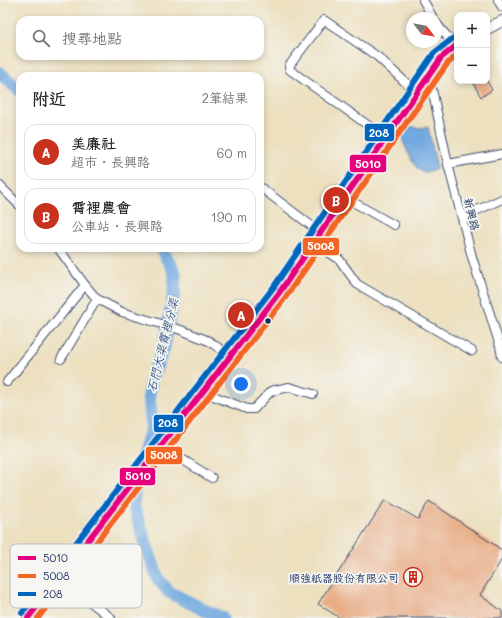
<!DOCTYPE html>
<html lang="zh-TW">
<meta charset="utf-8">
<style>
:root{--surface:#fff;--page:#f2f2f2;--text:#222;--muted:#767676;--line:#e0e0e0;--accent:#c8321e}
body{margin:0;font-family:Mali,"LXGW WenKai TC",sans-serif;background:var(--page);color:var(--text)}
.controls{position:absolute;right:12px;top:12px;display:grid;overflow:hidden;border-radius:8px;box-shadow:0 2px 6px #0003}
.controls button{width:36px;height:36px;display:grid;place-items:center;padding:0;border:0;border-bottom:1px solid var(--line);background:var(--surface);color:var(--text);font:20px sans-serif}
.compass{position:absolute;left:406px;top:12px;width:36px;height:36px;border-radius:50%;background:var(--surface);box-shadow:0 2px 6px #0003;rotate:121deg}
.you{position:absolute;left:241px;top:384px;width:14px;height:14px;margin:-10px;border:3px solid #fff;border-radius:50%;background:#1a73e8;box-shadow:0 0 0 6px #1a73e833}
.badge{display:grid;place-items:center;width:26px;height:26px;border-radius:50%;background:var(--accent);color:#fff;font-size:13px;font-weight:700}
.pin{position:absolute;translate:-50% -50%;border:2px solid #fff;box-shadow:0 1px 4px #0006}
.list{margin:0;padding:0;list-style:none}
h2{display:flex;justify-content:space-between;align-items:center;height:52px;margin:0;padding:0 16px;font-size:17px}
h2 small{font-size:13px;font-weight:400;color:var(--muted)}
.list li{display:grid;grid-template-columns:26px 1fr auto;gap:12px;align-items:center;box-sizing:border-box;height:56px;margin:0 8px 8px;padding:0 8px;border:1px solid var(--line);border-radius:12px}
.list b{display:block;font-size:15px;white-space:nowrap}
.list p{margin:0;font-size:13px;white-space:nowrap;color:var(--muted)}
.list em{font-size:13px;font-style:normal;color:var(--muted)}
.icon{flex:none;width:22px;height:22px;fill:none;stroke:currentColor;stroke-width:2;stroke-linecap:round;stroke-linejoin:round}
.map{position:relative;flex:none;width:502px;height:618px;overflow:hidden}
.search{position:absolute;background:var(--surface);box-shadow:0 2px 6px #0003;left:16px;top:16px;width:248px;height:44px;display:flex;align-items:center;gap:10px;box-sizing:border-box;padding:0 14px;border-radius:12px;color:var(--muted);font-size:15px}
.panel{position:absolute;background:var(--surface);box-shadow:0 2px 6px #0003;left:16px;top:72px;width:248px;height:180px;border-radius:12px}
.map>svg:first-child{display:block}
.water{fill:#71a9e0;stroke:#466c9f}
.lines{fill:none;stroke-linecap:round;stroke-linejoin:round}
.river{stroke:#71a9e0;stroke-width:13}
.building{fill:#e8ae88}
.minor-casing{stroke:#3a4a6d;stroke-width:10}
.major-casing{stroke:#3a4a6d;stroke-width:12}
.minor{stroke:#fff;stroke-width:8}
.major{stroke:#fff;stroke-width:10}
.bus-1-casing{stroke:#f6f6f2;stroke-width:9}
.bus-2-casing{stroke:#f6f6f2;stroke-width:9}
.bus-3-casing{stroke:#f6f6f2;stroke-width:9}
.bus-1{stroke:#e5007d;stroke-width:6}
.bus-2{stroke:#f26522;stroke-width:6}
.bus-3{stroke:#0065bd;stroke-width:6}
.bus-dot{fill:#1b2f5e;stroke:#f6f6f2;stroke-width:1.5}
.labels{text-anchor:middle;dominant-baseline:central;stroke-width:3.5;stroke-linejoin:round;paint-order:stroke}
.street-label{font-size:11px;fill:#1b2f5e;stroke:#f6f6f2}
.poi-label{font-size:11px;fill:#1b2f5e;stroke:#f6f6f2;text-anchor:end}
.water-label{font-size:12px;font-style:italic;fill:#355485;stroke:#f6f6f2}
.key{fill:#f6f6f2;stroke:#b4bac6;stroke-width:1}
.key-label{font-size:11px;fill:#1b2f5e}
.line-badge{stroke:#f6f6f2;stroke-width:1.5}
.badge-label{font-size:11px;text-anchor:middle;font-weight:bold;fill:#fff}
</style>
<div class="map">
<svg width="502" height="618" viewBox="0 0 502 618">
<rect width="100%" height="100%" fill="#f6f6f2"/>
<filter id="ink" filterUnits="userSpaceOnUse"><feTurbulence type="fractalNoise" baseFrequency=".025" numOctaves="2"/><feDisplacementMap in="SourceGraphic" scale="8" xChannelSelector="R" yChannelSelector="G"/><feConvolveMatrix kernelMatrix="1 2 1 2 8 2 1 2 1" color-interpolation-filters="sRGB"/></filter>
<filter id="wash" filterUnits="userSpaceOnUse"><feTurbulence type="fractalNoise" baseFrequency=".012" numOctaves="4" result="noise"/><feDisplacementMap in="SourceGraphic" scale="16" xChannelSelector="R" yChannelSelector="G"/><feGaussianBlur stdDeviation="0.9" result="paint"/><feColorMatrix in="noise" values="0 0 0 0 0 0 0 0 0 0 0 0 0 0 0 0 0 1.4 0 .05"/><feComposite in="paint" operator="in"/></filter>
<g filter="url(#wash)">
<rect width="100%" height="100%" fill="#ece0bf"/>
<!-- water -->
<path class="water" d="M 409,126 L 418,128 L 428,127 L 437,168 C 434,169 429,172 425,172 C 414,173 406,146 401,137 Z"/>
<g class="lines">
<!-- river -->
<g class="river">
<polyline points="0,73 20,91"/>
<polyline points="161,248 175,273 174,294 164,347 151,380 149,396 152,426 136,477 133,505 158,579 169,592 204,610 222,618"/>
</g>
</g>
<g id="blocks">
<!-- building -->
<g class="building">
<polygon points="472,81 487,81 492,90 481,97"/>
<polygon points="385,500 418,519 429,501 502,550 502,559 480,595 502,611 502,618 340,618 318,604"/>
</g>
</g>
</g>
<g filter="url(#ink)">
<use href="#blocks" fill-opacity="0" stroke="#3a4a6d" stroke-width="1"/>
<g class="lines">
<!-- minor casing -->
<g class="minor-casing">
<g id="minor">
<polyline points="423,0 433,18"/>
<polyline points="498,0 502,7"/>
<polyline points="436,23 455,46"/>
<polyline points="429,75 448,164 472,257 500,346 502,357"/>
<polyline points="386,138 290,70 289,66 324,20 378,57 417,93"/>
<polyline points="448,164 502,154"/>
<polyline points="0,186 20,206"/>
<polyline points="260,187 321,233"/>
<polyline points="344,197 394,225"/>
<polyline points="462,217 502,199"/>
<polyline points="314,243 339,259 357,284 472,351"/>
<polyline points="58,248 85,285 97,299 122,312 181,330 209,341 230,356"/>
<polyline points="61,359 97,299"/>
<polyline points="7,382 85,285"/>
<polyline points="203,392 247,409 254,409 271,391 289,387 313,394"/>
<polyline points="161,446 212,478"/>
<polyline points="59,577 111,618"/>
</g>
</g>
<!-- major casing -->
<g class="major-casing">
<g id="major">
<polyline points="487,29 502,21"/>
<polyline points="28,618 279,293 429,75 441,58 457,45"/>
</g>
</g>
<!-- minor -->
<use href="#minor" class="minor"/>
<!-- major -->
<use href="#major" class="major"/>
<!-- bus-1 casing -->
<g class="bus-1-casing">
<polyline id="bus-1" points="28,618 279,293 441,58 457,45"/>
</g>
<!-- bus-2 casing -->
<g class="bus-2-casing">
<polyline id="bus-2" points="38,618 285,298 447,64 457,55"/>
</g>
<!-- bus-3 casing -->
<g class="bus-3-casing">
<polyline id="bus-3" points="22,613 273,288 434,53 452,39"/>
</g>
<!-- bus-1 -->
<use href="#bus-1" class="bus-1"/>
<!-- bus-2 -->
<use href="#bus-2" class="bus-2"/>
<!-- bus-3 -->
<use href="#bus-3" class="bus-3"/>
</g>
</g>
<!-- icons -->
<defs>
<g id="building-ring" transform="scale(1)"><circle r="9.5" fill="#f6f6f2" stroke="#c8321e" stroke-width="1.5"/><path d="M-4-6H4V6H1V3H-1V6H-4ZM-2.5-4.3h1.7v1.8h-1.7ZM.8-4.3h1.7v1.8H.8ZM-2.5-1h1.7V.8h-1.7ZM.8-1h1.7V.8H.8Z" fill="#c8321e"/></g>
</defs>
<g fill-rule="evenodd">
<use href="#building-ring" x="413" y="577"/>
</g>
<!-- markers -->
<circle class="bus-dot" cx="268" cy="321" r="3.5"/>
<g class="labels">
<!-- street labels -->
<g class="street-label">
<text transform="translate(472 214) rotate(76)">新興路</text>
</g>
<!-- poi labels -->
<g class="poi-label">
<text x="399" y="577">順強紙器股份有限公司</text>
</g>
<!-- water labels -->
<g class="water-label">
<text transform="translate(162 345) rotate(-76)">石門大渠霄裡分渠</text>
</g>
</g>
<!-- legend -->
<rect x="10" y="544" width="132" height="64" rx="6" class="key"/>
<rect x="18" y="556" width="18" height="4" fill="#e5007d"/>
<rect x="18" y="574" width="18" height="4" fill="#f26522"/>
<rect x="18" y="592" width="18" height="4" fill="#0065bd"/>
<g class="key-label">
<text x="43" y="562">5010</text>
<text x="43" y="580">5008</text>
<text x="43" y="598">208</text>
</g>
<g class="line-badge">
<rect x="364" y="123" width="31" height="19" rx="4" fill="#0065bd"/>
<rect x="349" y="154" width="38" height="19" rx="4" fill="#e5007d"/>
<rect x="302" y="237" width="38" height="19" rx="4" fill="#f26522"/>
<rect x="153" y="414" width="31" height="19" rx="4" fill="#0065bd"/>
<rect x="145" y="446" width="38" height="19" rx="4" fill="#f26522"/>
<rect x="119" y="467" width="37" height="19" rx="4" fill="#e5007d"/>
</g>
<g class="badge-label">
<text x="379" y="137">208</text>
<text x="368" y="168">5010</text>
<text x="321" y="250">5008</text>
<text x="168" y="427">208</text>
<text x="164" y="459">5008</text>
<text x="138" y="480">5010</text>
</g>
</svg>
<div class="controls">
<button>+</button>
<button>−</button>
</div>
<svg class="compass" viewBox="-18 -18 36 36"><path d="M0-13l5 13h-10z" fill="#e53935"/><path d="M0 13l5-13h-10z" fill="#767676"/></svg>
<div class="you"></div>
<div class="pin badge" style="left:241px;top:315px">A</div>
<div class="pin badge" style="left:336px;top:200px">B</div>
<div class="search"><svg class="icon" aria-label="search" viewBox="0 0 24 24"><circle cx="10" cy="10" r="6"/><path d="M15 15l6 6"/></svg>搜尋地點</div>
<section class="panel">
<h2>附近<small>2筆結果</small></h2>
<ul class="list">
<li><span class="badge">A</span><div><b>美廉社</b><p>超市 · 長興路</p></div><em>60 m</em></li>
<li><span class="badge">B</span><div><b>霄裡農會</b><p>公車站 · 長興路</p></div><em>190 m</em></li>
</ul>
</section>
</div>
